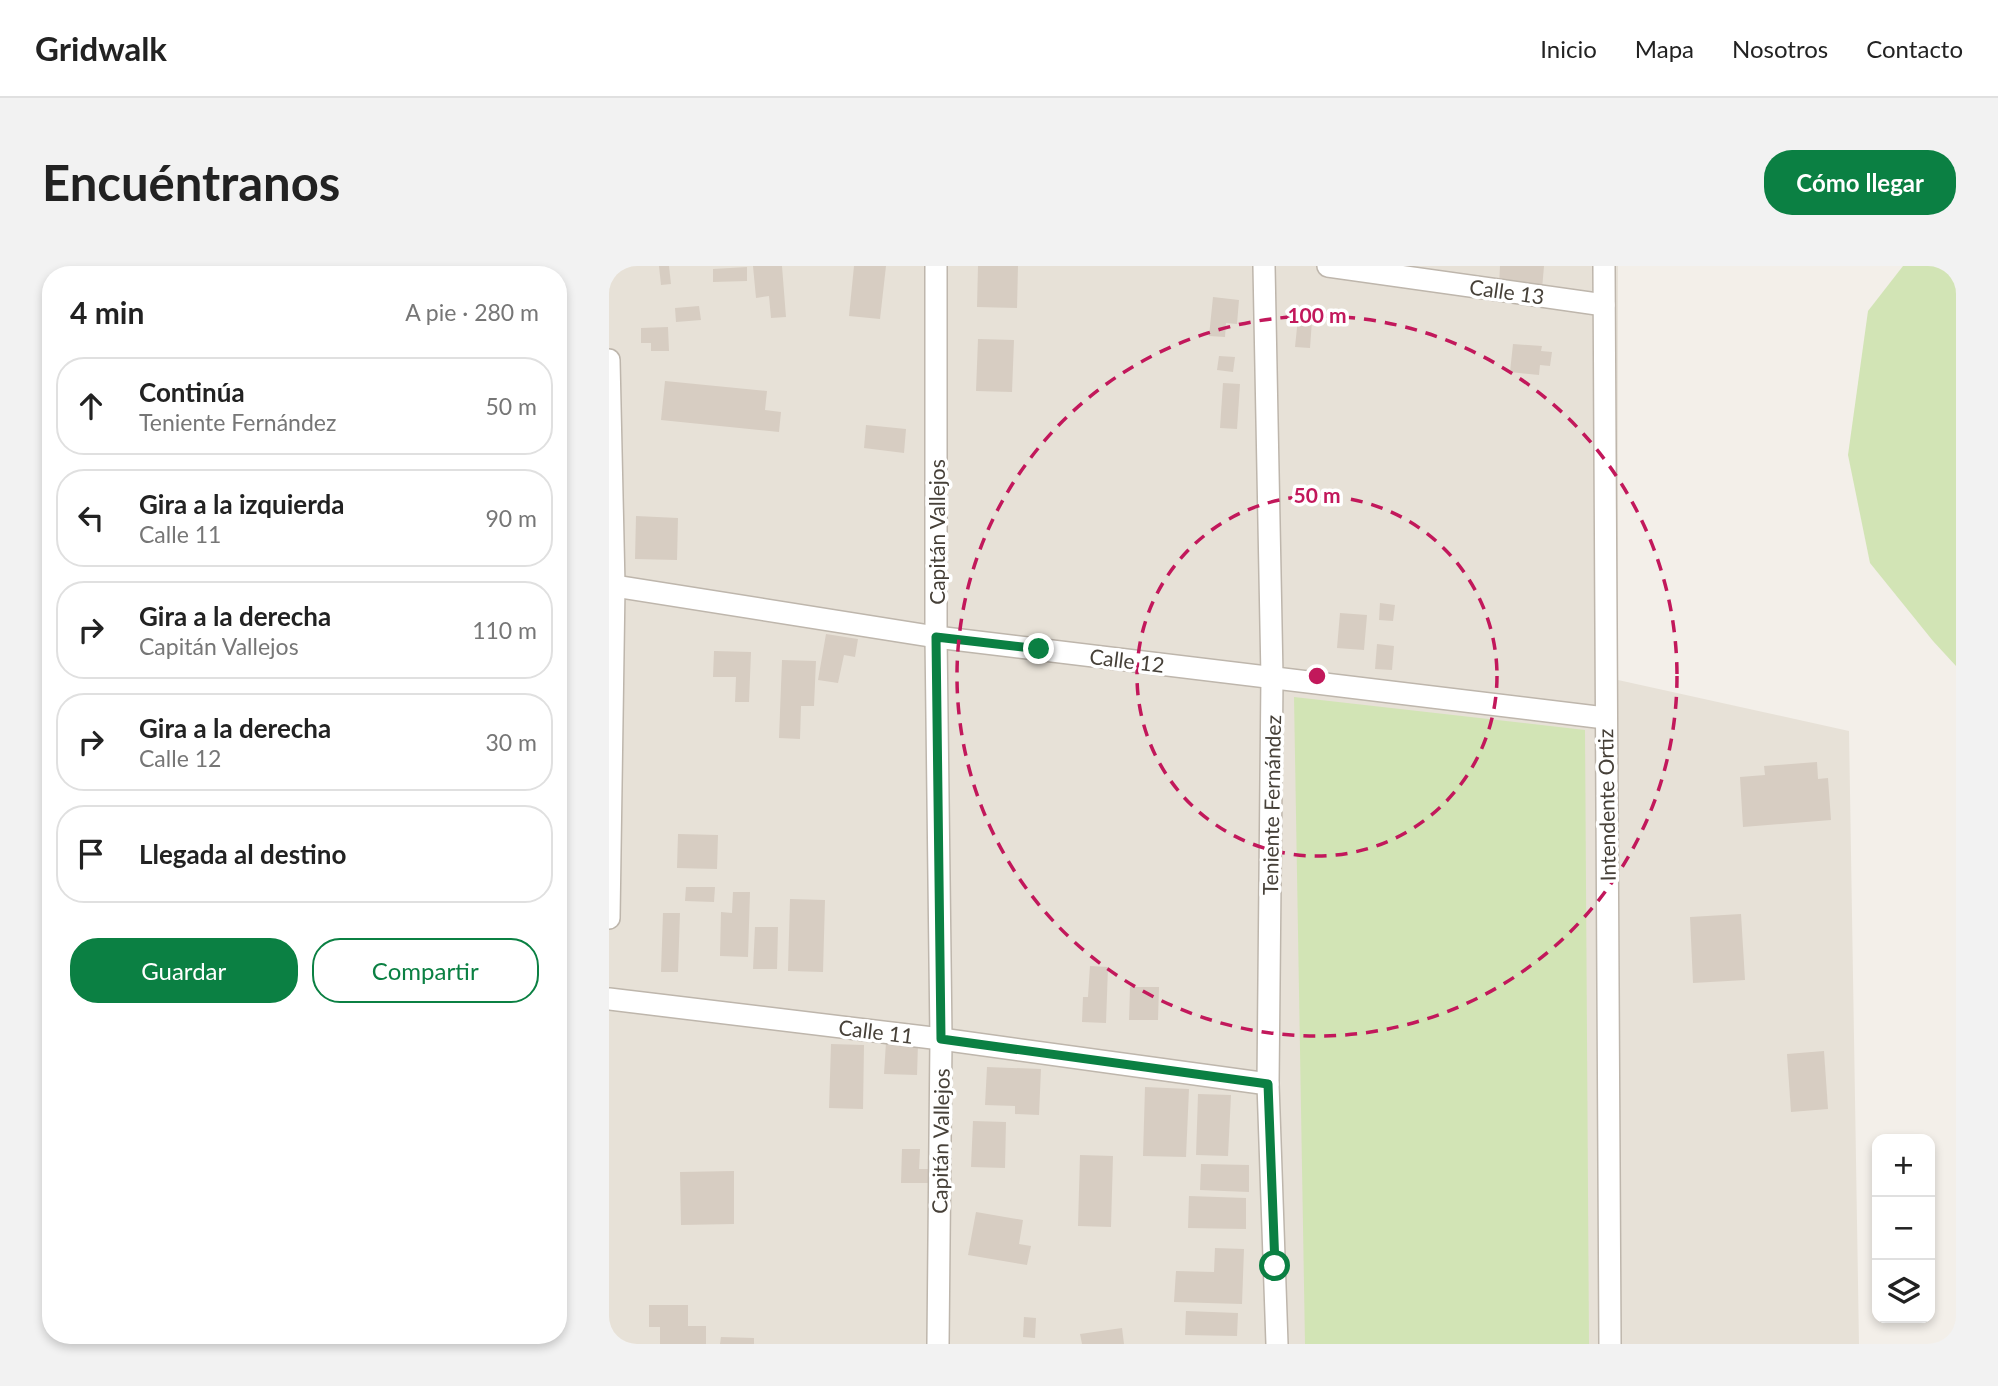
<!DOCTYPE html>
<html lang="es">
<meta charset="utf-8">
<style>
:root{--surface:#fff;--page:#f2f2f2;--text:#222;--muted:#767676;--line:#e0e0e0;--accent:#0b8043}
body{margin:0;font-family:Lato,sans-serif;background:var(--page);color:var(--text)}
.controls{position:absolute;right:21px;bottom:21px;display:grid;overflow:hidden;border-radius:14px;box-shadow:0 4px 10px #0003}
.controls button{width:63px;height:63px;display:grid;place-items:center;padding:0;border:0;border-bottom:2px solid var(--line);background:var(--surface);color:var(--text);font:35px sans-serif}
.stop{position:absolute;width:21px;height:21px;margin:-16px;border:5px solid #0b8043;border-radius:50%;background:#fff}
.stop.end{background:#0b8043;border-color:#fff;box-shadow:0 2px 7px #0008}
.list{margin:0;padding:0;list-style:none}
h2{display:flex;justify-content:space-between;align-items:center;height:91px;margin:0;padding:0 28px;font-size:30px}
h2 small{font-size:23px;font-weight:400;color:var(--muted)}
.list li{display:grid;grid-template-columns:46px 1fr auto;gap:21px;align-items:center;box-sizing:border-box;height:98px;margin:0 14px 14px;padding:0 14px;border:2px solid var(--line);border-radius:28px}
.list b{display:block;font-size:26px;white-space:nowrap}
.list p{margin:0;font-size:23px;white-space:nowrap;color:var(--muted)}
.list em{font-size:23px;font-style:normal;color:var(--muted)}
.actions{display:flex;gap:14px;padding:21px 28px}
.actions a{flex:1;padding:16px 0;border:2px solid var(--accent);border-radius:28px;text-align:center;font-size:24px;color:var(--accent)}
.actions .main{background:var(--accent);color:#fff}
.icon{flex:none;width:38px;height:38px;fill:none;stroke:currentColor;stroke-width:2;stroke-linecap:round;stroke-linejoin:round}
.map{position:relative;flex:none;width:1347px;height:1078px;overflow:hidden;border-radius:28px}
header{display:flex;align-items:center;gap:42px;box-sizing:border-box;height:98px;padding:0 35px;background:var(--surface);border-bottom:2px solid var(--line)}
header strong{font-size:33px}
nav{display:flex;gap:38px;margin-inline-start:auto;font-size:24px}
.intro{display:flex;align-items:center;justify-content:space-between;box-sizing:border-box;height:168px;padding:0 42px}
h1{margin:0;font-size:49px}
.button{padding:18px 32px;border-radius:28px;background:var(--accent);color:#fff;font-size:24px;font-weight:700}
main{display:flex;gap:42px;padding:0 42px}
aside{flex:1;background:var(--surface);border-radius:28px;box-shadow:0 4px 10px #0003}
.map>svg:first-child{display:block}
.residential{fill:#e7e1d7}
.green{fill:#d2e4b5}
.building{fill:#d7cdc2}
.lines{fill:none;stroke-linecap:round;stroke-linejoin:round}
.minor-casing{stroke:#beb6ac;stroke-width:24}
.minor{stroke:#fff;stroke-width:21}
.route{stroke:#0b8043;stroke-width:9}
.ring{fill:none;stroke:#c2185b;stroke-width:3.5;stroke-dasharray:12 9}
.labels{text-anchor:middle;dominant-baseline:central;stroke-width:7;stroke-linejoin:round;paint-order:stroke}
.street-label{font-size:21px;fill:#464038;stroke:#fff}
.centre{fill:#c2185b;stroke:#fff;stroke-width:3.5}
.ring-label{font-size:21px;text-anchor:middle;font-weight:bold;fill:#c2185b;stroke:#fff;stroke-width:7;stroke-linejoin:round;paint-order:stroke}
</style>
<header>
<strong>Gridwalk</strong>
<nav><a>Inicio</a><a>Mapa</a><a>Nosotros</a><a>Contacto</a></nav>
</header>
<div class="intro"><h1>Encuéntranos</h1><a class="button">Cómo llegar</a></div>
<main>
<aside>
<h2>4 min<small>A pie · 280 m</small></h2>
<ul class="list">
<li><svg class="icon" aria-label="ahead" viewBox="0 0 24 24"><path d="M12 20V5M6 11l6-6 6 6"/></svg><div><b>Continúa</b><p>Teniente Fernández</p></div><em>50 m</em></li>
<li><svg class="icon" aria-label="left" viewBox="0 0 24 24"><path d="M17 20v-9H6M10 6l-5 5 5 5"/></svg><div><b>Gira a la izquierda</b><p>Calle 11</p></div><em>90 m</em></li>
<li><svg class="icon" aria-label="right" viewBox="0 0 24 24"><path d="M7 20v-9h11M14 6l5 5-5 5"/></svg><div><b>Gira a la derecha</b><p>Capitán Vallejos</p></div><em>110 m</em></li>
<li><svg class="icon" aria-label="right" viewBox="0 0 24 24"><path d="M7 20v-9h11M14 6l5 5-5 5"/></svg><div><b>Gira a la derecha</b><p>Calle 12</p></div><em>30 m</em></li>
<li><svg class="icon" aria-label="arrive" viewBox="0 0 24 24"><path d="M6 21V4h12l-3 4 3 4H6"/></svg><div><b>Llegada al destino</b></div></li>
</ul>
<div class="actions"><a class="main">Guardar</a><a>Compartir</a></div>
</aside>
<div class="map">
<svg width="1347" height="1078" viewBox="0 0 1347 1078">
<rect width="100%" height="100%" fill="#f3efe9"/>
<!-- residential -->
<polygon class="residential" points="0,0 1009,0 1009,414 1240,465 1250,1078 0,1078"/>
<!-- green -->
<g class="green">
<polygon points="1294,0 1347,0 1347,400 1324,375 1261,297 1239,189 1259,45"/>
<polygon points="685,431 976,464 980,1078 696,1078"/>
</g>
<!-- building -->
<g class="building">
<polygon points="50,0 60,0 62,18 52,19"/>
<polygon points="144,0 173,0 177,51 162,52 160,30 147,32"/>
<polygon points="245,0 277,0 271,53 240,50"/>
<polygon points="369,0 409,0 408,42 368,41"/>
<polygon points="891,0 935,0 933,23 890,20"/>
<polygon points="138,1 138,15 104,16 104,3"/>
<polygon points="604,31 630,34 628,58 617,57 616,71 600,70"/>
<polygon points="90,40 92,54 67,56 66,42"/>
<polygon points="689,52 703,54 701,82 686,81"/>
<polygon points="59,61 60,85 42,85 42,77 32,77 32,62"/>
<polygon points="369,73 405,74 403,126 367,125"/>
<polygon points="904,78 933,80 932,85 943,86 941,100 931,99 930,109 901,106"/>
<polygon points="610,90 626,91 624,106 608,104"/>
<polygon points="56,115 158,125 156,144 172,146 170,166 52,154"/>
<polygon points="614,117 631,118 628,163 611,162"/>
<polygon points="257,159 297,163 295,187 255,182"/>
<polygon points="27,250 69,252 68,294 26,293"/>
<polygon points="771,337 786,339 784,355 770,354"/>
<polygon points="731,347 758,349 755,384 728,382"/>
<polygon points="217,368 249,373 246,391 235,389 229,417 209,414"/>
<polygon points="768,378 785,380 783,404 766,403"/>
<polygon points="105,385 142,386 140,436 126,436 127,411 104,411"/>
<polygon points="173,394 207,395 205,440 192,440 191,473 170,472"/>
<polygon points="1208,496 1209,513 1219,512 1222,554 1134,561 1131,511 1156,509 1155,500"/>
<polygon points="69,568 109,569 108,603 68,602"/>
<polygon points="77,621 106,621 105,636 76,635"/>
<polygon points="124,626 141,626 139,691 111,690 112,646 123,647"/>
<polygon points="181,633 216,634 214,706 179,705"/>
<polygon points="54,647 71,647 69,706 52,706"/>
<polygon points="1132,648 1136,714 1084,717 1081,651"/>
<polygon points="146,661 169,661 168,703 144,703"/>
<polygon points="481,700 499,701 497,757 473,756 474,731 479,731"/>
<polygon points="521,721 550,721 549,754 520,754"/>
<polygon points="277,776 309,777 308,809 275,808"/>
<polygon points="222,778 255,779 254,843 220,842"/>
<polygon points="1215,785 1219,843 1182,846 1178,788"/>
<polygon points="378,801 432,803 430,849 406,848 406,840 376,839"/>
<polygon points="536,821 580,823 577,891 534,890"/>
<polygon points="589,828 622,829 619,890 587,889"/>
<polygon points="364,855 397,856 396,902 362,901"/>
<polygon points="293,883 311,883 310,903 320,903 320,917 292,917"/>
<polygon points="471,889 504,890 502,961 469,960"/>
<polygon points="592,898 640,899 640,926 591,924"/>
<polygon points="125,905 125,958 72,959 71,906"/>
<polygon points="580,930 637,932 637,963 579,962"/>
<polygon points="367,946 414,954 410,978 422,980 418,999 359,989"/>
<polygon points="606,982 635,983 633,1038 565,1036 567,1005 605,1006"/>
<polygon points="40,1039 79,1039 79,1060 97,1060 97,1078 51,1078 51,1061 40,1061"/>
<polygon points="577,1045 629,1047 628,1070 576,1069"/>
<polygon points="415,1051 427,1052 426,1072 414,1071"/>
<polygon points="513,1062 515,1078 473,1078 471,1068"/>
<polygon points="112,1071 145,1072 145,1078 111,1078"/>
</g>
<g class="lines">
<!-- minor casing -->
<g class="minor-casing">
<g id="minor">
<polyline points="327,0 327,371 332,773 329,1078"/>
<polyline points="655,0 663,411 659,818 668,1078"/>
<polyline points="719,0 995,39"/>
<polyline points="995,0 1001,1078"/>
<polyline points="0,94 5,320 0,652"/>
<polyline points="0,319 327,371 996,452"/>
<polyline points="0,733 332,773 659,818"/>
</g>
</g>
<!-- minor -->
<use href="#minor" class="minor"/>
</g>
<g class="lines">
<!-- route -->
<polyline class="route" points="430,383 327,371 332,773 659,818 666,1000"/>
</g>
<!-- distance rings -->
<g class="ring">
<circle cx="708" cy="410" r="180"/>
<circle cx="708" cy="410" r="360"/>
</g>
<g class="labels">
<!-- street labels -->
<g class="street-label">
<text transform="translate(898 25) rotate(8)">Calle 13</text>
<text transform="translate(327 266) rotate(-90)">Capitán Vallejos</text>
<text transform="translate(518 394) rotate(7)">Calle 12</text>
<text transform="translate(662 539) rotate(-89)">Teniente Fernández</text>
<text transform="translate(997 539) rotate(-91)">Intendente Ortiz</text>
<text transform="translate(267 765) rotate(7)">Calle 11</text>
<text transform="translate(331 875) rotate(-89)">Capitán Vallejos</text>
</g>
</g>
<circle cx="708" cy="410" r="10" class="centre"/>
<g class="ring-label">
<text x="708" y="57">100 m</text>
<text x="708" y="237">50 m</text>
</g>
</svg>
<div class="controls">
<button>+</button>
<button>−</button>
<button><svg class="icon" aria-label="layers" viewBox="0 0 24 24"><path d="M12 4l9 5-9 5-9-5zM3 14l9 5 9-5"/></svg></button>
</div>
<div class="stop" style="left:666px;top:1000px"></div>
<div class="stop end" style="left:430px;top:383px"></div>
</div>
</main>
